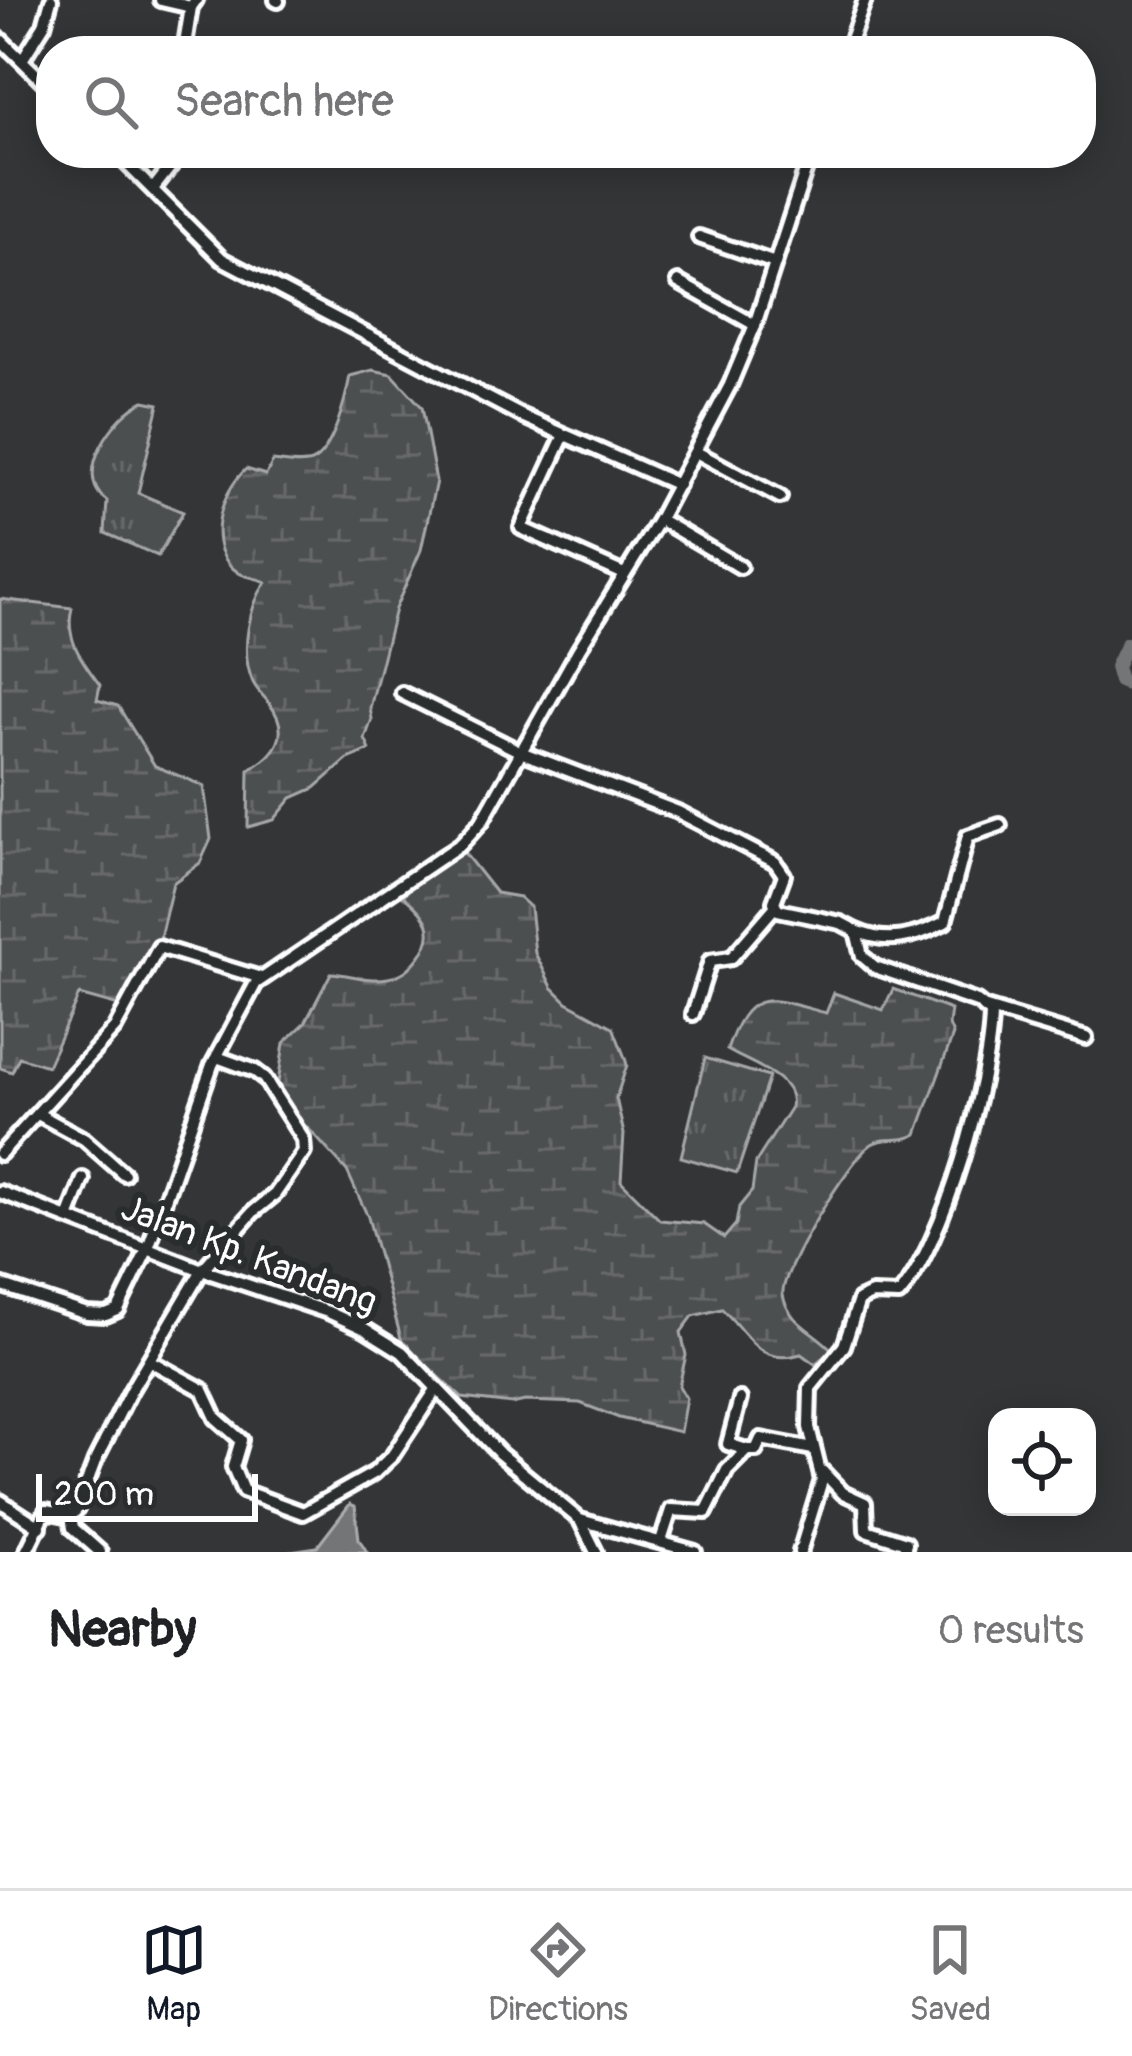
<!DOCTYPE html>
<style>
:root{--surface:#fff;--page:#f2f2f2;--text:#202124;--muted:#757577;--line:#e0e0e0;--accent:#111827}
body{margin:0;font-family:Pangolin,sans-serif;background:var(--page);color:var(--text)}
.controls{position:absolute;right:36px;bottom:36px;display:grid;overflow:hidden;border-radius:24px;box-shadow:0 6px 30px #0003}
.controls button{width:108px;height:108px;display:grid;place-items:center;padding:0;border:0;border-bottom:3px solid var(--line);background:var(--surface);color:var(--text);font:60px sans-serif}
.scale{position:absolute;left:36px;bottom:30px;width:222px;box-sizing:border-box;padding-left:12px;border:6px solid #fff;border-top:0;font-size:33px;line-height:42px;white-space:nowrap;color:#fff;-webkit-text-stroke:9px #2a2d2e;paint-order:stroke}
.list{margin:0;padding:0;list-style:none}
h2{display:flex;justify-content:space-between;align-items:center;height:156px;margin:0;padding:0 48px;font-size:51px}
h2 small{font-size:39px;font-weight:400;color:var(--muted)}
.icon{flex:none;width:66px;height:66px;fill:none;stroke:currentColor;stroke-width:2;stroke-linecap:round;stroke-linejoin:round}
.map{position:relative;flex:none;width:1132px;height:1552px;overflow:hidden}
.search{position:absolute;background:var(--surface);box-shadow:0 6px 30px #0003;left:36px;right:36px;top:36px;height:132px;display:flex;align-items:center;gap:30px;box-sizing:border-box;padding:0 42px;border-radius:48px;color:var(--muted);font-size:45px}
.sheet{height:336px;background:var(--surface)}
nav{display:flex;justify-content:space-around;align-items:center;box-sizing:border-box;height:168px;border-top:3px solid var(--line);background:var(--surface);font-size:33px;color:var(--muted)}
nav a{display:grid;justify-items:center;gap:6px}
nav .on{color:var(--accent)}
.map>svg:first-child{display:block}
.grass{fill:url(#grass-tufts);stroke:#a6a7a8;stroke-width:3}
.wetland{fill:url(#wetland-marsh);stroke:#a6a7a8;stroke-width:3}
.water{fill:#737576;stroke:#abacad;stroke-width:3}
.lines{fill:none;stroke-linecap:round;stroke-linejoin:round}
.river{stroke:#737576;stroke-width:14}
.minor-casing{stroke:#fff;stroke-width:20}
.minor{stroke:#2a2d2e;stroke-width:10}
.labels{text-anchor:middle;dominant-baseline:central;stroke-width:12;stroke-linejoin:round;paint-order:stroke}
.street-label{font-size:36px;fill:#fff;stroke:#2a2d2e}
</style>
<div class="map">
<svg width="1132" height="1552" viewBox="0 0 1132 1552">
<defs>
<pattern id="grass-tufts" width="24" height="20" patternUnits="userSpaceOnUse" patternTransform="scale(3)"><rect width="24" height="20" fill="#4c4f50"/><path d="M3 7l-1-3M5 7V3M7 7l1-3M15 17l-1-3M17 17v-4M19 17l1-3" fill="none" stroke="#67696a"/></pattern>
<pattern id="wetland-marsh" width="20" height="14" patternUnits="userSpaceOnUse" patternTransform="scale(3)"><rect width="20" height="14" fill="#4c4f50"/><path d="M1 5h8M5 5V1M11 12h8M15 12V8" fill="none" stroke="#67696a"/></pattern>
</defs>
<rect width="100%" height="100%" fill="#333536"/>
<filter id="ink" filterUnits="userSpaceOnUse"><feTurbulence type="fractalNoise" baseFrequency=".00833" numOctaves="2"/><feDisplacementMap in="SourceGraphic" scale="24" xChannelSelector="R" yChannelSelector="G"/><feConvolveMatrix kernelMatrix="1 2 1 2 8 2 1 2 1" color-interpolation-filters="sRGB"/></filter>
<g filter="url(#ink)">
<!-- grass -->
<g class="grass">
<path d="M 144,401 L 159,404 L 138,493 L 183,512 L 158,556 L 105,533 L 107,501 C 70,475 116,413 144,401 Z"/>
<polygon points="705,1058 769,1077 737,1173 681,1157"/>
</g>
<!-- wetland -->
<g class="wetland">
<path d="M 373,370 L 392,374 L 422,407 L 436,481 L 421,550 L 395,609 L 370,708 L 372,719 L 365,739 L 370,750 L 348,759 L 315,788 L 292,798 L 274,820 L 248,827 L 249,770 C 277,754 292,733 269,703 C 263,695 255,689 252,680 C 240,650 249,606 266,582 C 258,578 248,578 239,573 C 203,550 219,494 246,469 L 266,475 L 273,461 C 285,462 300,466 311,462 C 333,453 346,397 350,376 Z"/>
<path d="M 0,599 L 72,608 C 64,639 83,662 100,685 L 97,700 L 118,706 L 155,766 L 204,786 L 211,839 L 200,863 L 173,883 L 156,954 L 126,1008 L 79,995 L 47,1066 L 19,1057 L 12,1072 L 0,1068 Z"/>
<path d="M 462,850 L 496,893 L 519,897 L 530,907 L 535,953 L 552,987 L 567,1002 L 613,1027 L 625,1058 L 627,1065 L 616,1098 L 624,1134 L 621,1181 L 660,1220 L 704,1224 L 724,1238 L 736,1224 L 739,1207 L 752,1191 L 756,1162 L 791,1107 C 797,1077 750,1064 727,1050 C 749,985 769,998 826,1013 L 834,993 L 883,1010 L 893,989 L 951,1010 L 949,1025 L 953,1035 L 917,1134 C 902,1144 887,1135 872,1144 C 851,1157 779,1274 783,1295 C 788,1323 815,1331 832,1350 L 815,1364 L 801,1354 C 758,1367 748,1333 722,1309 L 693,1316 L 681,1332 L 686,1355 L 679,1386 L 686,1398 L 680,1432 L 619,1418 L 580,1403 L 525,1401 L 512,1404 L 462,1398 L 402,1342 L 368,1217 L 347,1171 L 307,1127 L 293,1120 L 284,1110 L 278,1083 L 284,1043 L 305,1023 L 331,973 C 349,974 370,982 388,978 C 402,975 410,969 419,957 C 440,930 426,915 403,896 L 423,875 Z"/>
</g>
<!-- water -->
<polygon class="water" points="350,1504 355,1506 359,1539 367,1552 284,1552 317,1547"/>
<g class="lines">
<!-- river -->
<polyline class="river" points="1132,644 1127,644 1116,667 1120,681 1132,686"/>
<!-- minor casing -->
<g class="minor-casing">
<g id="minor">
<polyline points="161,0 191,7"/>
<polyline points="276,0 278,1"/>
<polyline points="0,39 51,89"/>
<polyline points="184,51 191,7 196,0"/>
<polyline points="847,51 865,0"/>
<polyline points="22,60 44,25 51,0"/>
<polyline points="116,153 222,259 524,417 678,485"/>
<polyline points="786,153 808,161"/>
<polyline points="153,189 181,153"/>
<polyline points="699,237 775,263"/>
<polyline points="678,282 755,325"/>
<polyline points="564,435 521,528 624,574"/>
<polyline points="696,452 780,497"/>
<polyline points="659,519 740,567"/>
<path d="M 402,693 L 523,753 L 678,812 L 775,862 L 784,875 L 774,902 L 778,910 L 841,923 L 856,931 L 862,956 L 875,967 L 977,1002 L 991,1013 C 990,1081 944,1244 899,1295 L 872,1294 L 859,1300 L 844,1346 L 810,1388 L 809,1427 L 822,1480 L 800,1552"/>
<path d="M 856,931 C 888,945 916,937 945,922 L 968,836 L 1000,825"/>
<polyline points="986,1008 1086,1038"/>
<polyline points="693,1014 710,961 731,958 775,907"/>
<polyline points="38,1114 84,1139 124,1174"/>
<polyline points="0,1154 115,1028 159,947 261,978"/>
<polyline points="0,1192 202,1270 328,1312 365,1329 402,1352 500,1454 580,1520 695,1552"/>
<polyline points="68,1218 83,1179"/>
<polyline points="0,1285 87,1314 106,1315 118,1310 148,1248 212,1065 256,983 461,844 482,821 579,649 659,519 730,385 755,325 811,153"/>
<polyline points="150,1361 203,1390 216,1418 241,1440 233,1467 243,1491 303,1513 374,1473 392,1456 437,1388"/>
<polyline points="740,1399 728,1444 747,1450"/>
<polyline points="822,1471 843,1493 865,1503 866,1530 906,1543 904,1552"/>
<polyline points="0,1501 40,1527"/>
<polyline points="580,1520 596,1552"/>
<polyline points="661,1541 671,1510 706,1512 727,1470 747,1450 756,1450 761,1439 813,1449"/>
<polyline points="26,1552 46,1511 71,1516"/>
<polyline points="100,1552 73,1528 71,1516 77,1509 95,1461 131,1390 202,1270 253,1212 275,1194 304,1152 303,1139 264,1078 255,1071 217,1057"/>
</g>
</g>
<!-- minor -->
<use href="#minor" class="minor"/>
</g>
</g>
<g class="labels">
<!-- street labels -->
<g class="street-label">
<text transform="translate(249 1255) rotate(21)">Jalan Kp. Kandang</text>
</g>
</g>
</svg>
<div class="controls">
<button><svg class="icon" aria-label="locate" viewBox="0 0 24 24"><circle cx="12" cy="12" r="6"/><path d="M12 2v4M12 18v4M2 12h4M18 12h4"/></svg></button>
</div>
<div class="scale">200 m</div>
<div class="search"><svg class="icon" aria-label="search" viewBox="0 0 24 24"><circle cx="10" cy="10" r="6"/><path d="M15 15l6 6"/></svg>Search here</div>
</div>
<section class="sheet">
<h2>Nearby<small>0 results</small></h2>
<ul class="list">
</ul>
</section>
<nav>
<a class="on"><svg class="icon" aria-label="map" viewBox="0 0 24 24"><path d="M3 6l6-2 6 2 6-2v14l-6 2-6-2-6 2zM9 4v14M15 6v14"/></svg>Map</a>
<a><svg class="icon" aria-label="directions" viewBox="0 0 24 24"><path d="M12 3l9 9-9 9-9-9zM9 14v-3h6M13 9l2 2-2 2"/></svg>Directions</a>
<a><svg class="icon" aria-label="saved" viewBox="0 0 24 24"><path d="M7 4h10v16l-5-4-5 4z"/></svg>Saved</a>
</nav>
